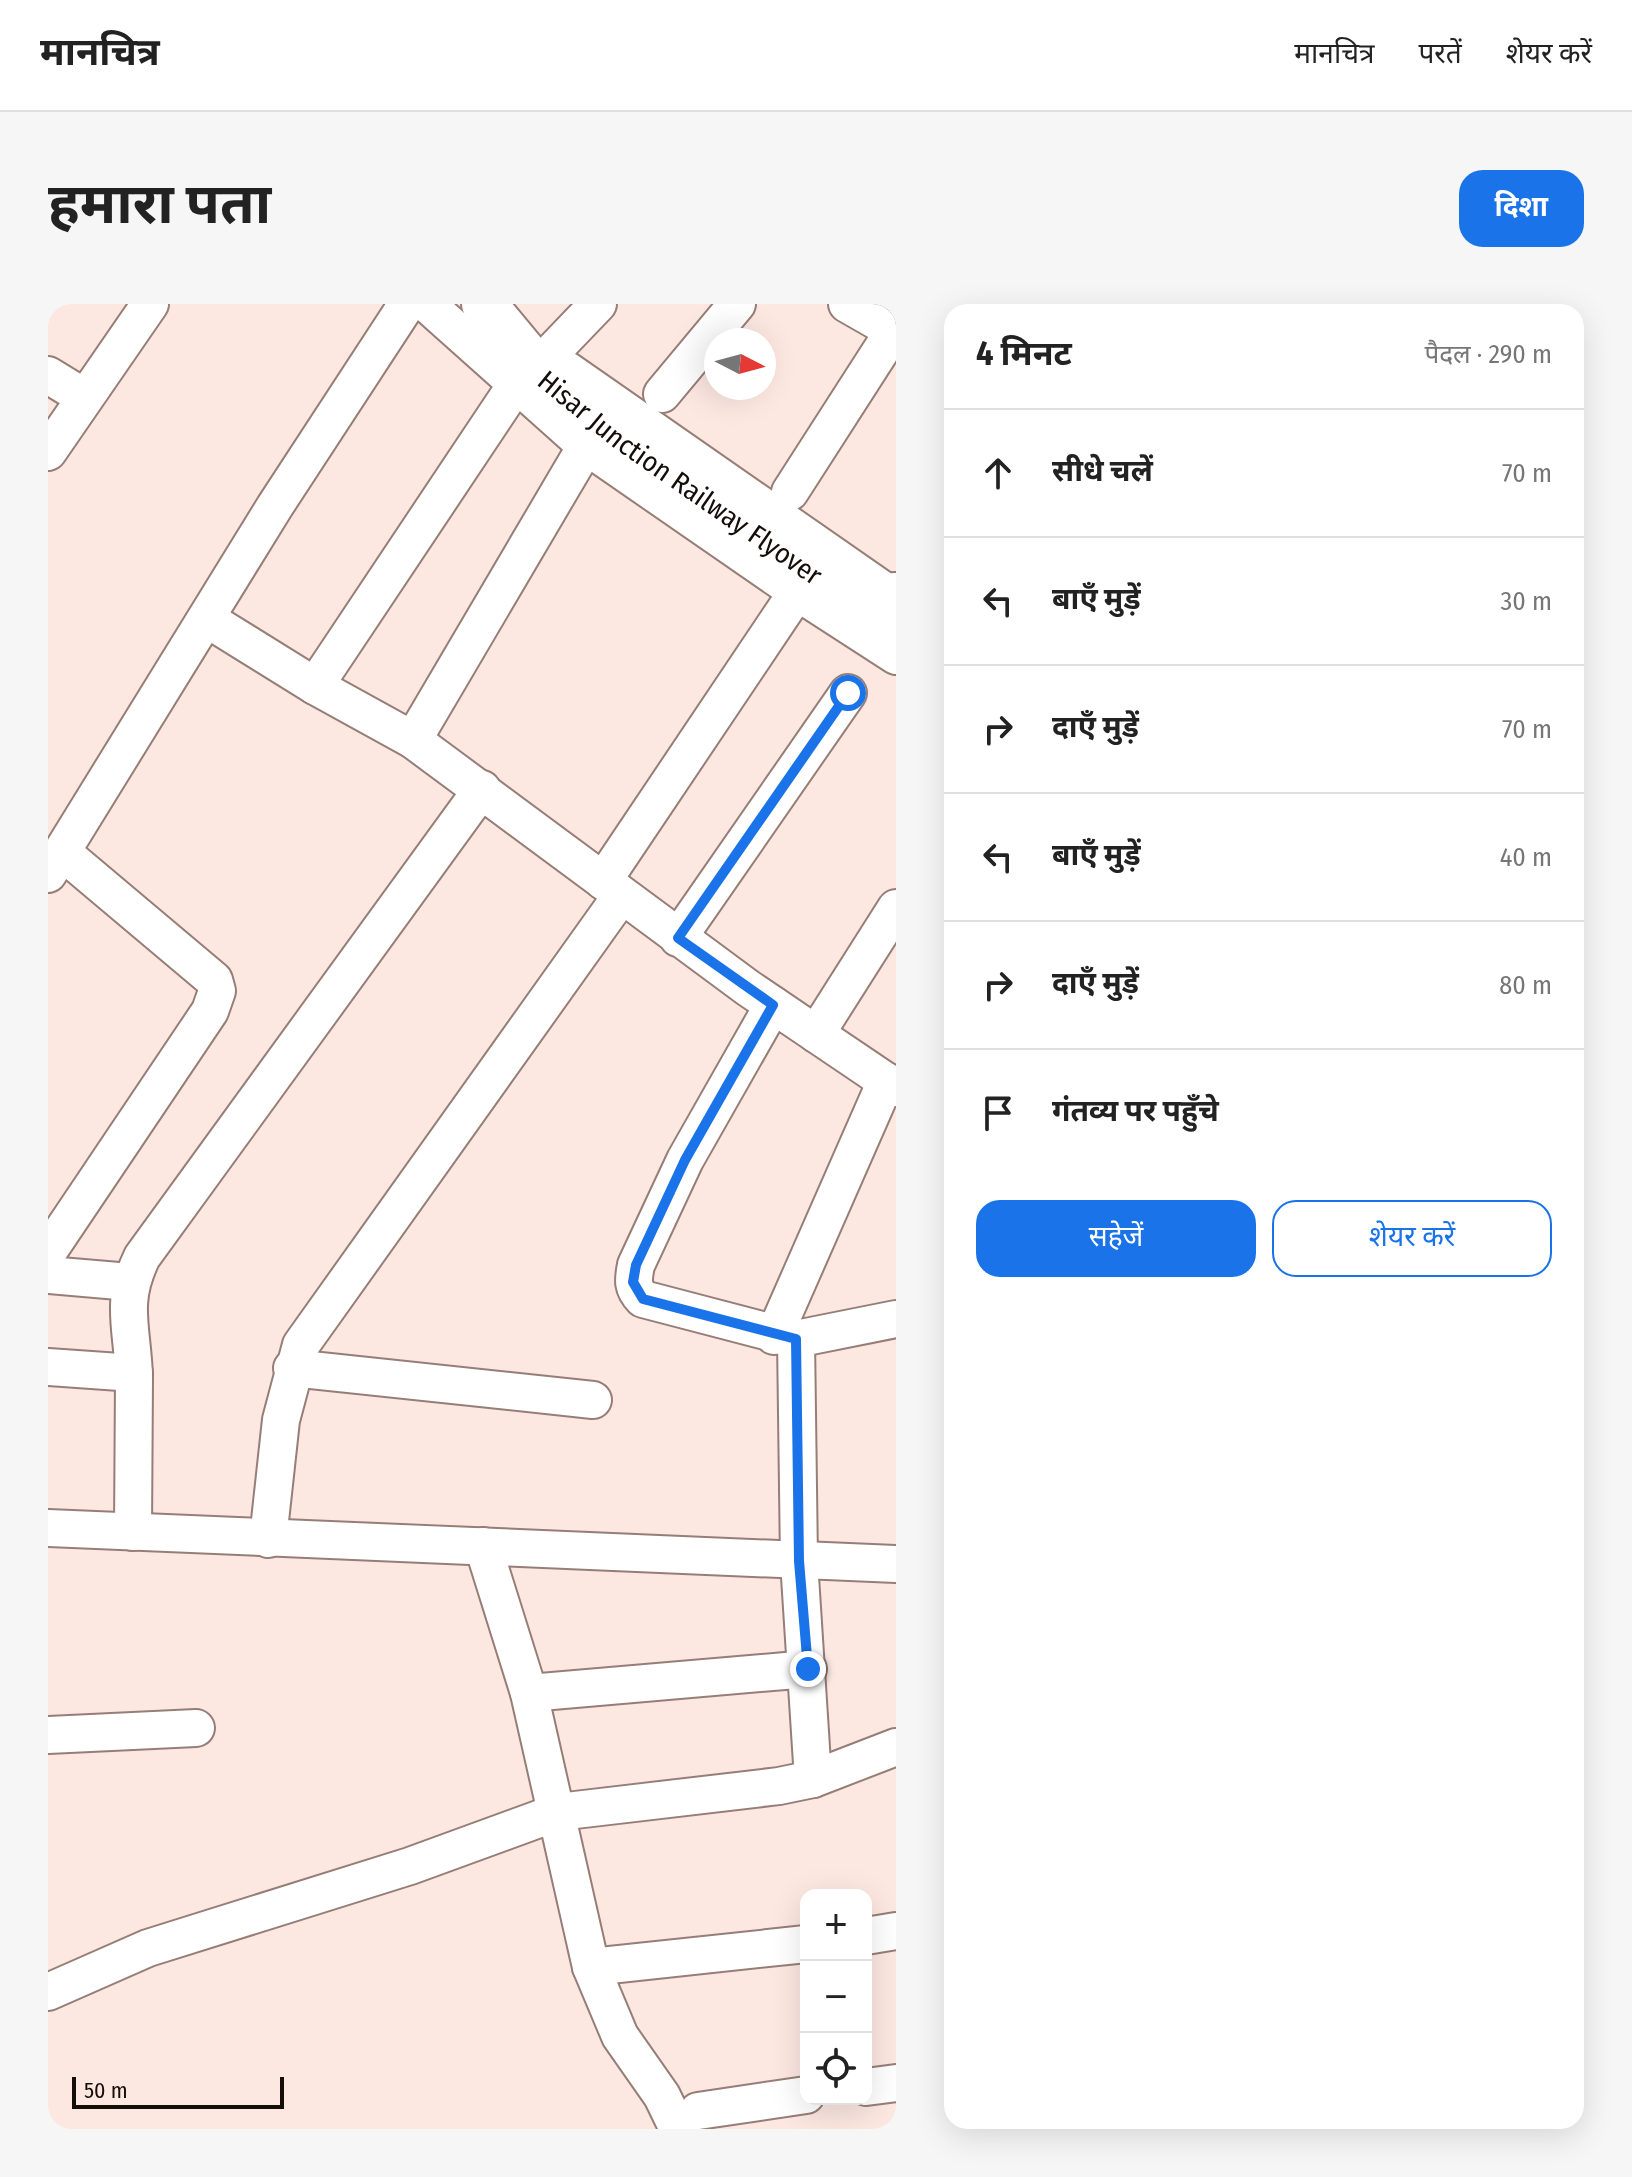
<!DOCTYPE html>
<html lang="hi">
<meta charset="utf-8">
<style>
:root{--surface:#fff;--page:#f6f6f6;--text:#222;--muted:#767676;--line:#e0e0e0;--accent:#1a73e8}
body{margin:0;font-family:"Fira Sans Condensed","Noto Sans Devanagari",sans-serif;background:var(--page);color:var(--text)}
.controls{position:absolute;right:24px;bottom:24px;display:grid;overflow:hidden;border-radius:16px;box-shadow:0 8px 32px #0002}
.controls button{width:72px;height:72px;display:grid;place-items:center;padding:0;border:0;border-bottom:2px solid var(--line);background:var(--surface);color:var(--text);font:40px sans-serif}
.compass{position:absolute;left:656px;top:24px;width:72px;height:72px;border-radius:50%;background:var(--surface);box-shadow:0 8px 32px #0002;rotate:96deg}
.scale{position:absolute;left:24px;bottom:20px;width:212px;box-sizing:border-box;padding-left:8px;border:4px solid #150d0a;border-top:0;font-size:22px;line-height:28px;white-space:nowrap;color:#150d0a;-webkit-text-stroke:6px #fce7e1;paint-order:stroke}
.stop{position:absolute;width:24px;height:24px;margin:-18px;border:6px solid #1a73e8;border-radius:50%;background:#fff}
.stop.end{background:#1a73e8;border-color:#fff;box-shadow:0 2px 8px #0008}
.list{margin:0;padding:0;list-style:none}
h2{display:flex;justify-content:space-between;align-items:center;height:104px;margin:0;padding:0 32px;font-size:34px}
h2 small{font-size:26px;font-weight:400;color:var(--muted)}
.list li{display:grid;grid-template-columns:52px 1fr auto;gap:24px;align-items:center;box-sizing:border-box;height:128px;padding:0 32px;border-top:2px solid var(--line)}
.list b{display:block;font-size:30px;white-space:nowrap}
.list em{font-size:26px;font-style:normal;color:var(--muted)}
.actions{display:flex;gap:16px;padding:24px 32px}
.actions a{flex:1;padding:18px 0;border:2px solid var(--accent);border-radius:24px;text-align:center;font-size:28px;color:var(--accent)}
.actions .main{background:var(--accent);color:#fff}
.icon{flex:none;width:44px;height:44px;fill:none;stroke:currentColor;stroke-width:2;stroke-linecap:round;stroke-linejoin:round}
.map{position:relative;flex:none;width:848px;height:1825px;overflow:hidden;border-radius:24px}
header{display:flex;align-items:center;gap:48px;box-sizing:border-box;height:112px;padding:0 40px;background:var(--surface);border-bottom:2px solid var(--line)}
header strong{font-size:38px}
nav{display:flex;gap:44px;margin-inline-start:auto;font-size:28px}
.intro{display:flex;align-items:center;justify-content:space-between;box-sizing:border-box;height:192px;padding:0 48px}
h1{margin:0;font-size:56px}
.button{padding:20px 36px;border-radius:24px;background:var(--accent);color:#fff;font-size:28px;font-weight:700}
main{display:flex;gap:48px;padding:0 48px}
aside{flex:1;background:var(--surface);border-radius:24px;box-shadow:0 8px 32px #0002}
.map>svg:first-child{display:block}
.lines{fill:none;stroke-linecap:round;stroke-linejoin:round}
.minor-casing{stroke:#967e77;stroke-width:40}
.major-casing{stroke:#967e77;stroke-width:48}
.minor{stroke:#fff;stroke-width:36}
.major{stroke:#fff;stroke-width:44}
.route{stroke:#1a73e8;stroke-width:10}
.labels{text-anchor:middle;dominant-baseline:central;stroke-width:6;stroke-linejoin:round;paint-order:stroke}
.street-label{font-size:28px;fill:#150d0a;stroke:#fce7e1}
</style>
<header>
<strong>मानचित्र</strong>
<nav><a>मानचित्र</a><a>परतें</a><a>शेयर करें</a></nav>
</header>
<div class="intro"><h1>हमारा पता</h1><a class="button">दिशा</a></div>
<main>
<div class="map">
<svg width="848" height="1825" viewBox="0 0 848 1825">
<rect width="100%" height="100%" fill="#fce7e1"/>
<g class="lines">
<!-- minor casing -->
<g class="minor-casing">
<g id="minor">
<polyline points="379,0 538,142 749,288 848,352"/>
<polyline points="799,0 848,28"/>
<polyline points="501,51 550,0"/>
<polyline points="519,66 838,288 848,287"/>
<polyline points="0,71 36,93"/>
<polyline points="614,90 689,0"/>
<polyline points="0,148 102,0"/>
<polyline points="742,188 848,23"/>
<polyline points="159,315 267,382 365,436 700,684 848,784"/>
<polyline points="267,382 469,79"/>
<polyline points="365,436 538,142"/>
<polyline points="0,570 227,202 359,0"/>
<polyline points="555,577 749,288"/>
<polyline points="630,634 800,389"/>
<path d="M 725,701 L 637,856 L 588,961 C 585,976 584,984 595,995 L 748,1035 L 848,1015"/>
<polyline points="768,730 848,604"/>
<polyline points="0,948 162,707 169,687 166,676 14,548"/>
<polyline points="0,971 82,978"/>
<polyline points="726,1032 838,777"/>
<polyline points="748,1035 751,1257 765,1475"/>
<polyline points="0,1063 86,1069"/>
<polyline points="244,1064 545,1096"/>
<polyline points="0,1224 848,1260"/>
<path d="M 85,1228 C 85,1177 86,1125 86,1074 C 85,1025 71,1000 94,953 L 434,485"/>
<polyline points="220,1235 233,1116 253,1041 573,592"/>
<polyline points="435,1242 481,1389 543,1663 572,1732 614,1792 630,1825"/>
<polyline points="481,1389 760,1365"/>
<polyline points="0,1431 148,1424"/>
<polyline points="818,1632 848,1627"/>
<polyline points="543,1663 758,1640"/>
<polyline points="0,1688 100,1644 362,1562 510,1508 731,1482 765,1475 848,1443"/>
<polyline points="818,1783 848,1779"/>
<polyline points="650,1807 758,1791"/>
</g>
</g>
<!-- major casing -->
<g class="major-casing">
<g id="major">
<path id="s1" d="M 436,0 L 500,77 L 572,136 L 848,327"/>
</g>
</g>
<!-- minor -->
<use href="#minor" class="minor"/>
<!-- major -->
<use href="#major" class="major"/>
</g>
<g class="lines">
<!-- route -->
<polyline class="route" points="760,1365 751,1257 748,1035 595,995 585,978 588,961 637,856 725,701 630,634 800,389"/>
</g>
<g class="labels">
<!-- street labels -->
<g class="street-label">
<text stroke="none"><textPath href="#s1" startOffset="264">Hisar Junction Railway Flyover</textPath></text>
</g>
</g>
</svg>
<div class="controls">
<button>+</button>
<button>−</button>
<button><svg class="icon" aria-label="locate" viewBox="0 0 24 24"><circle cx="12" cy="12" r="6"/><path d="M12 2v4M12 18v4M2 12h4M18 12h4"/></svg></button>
</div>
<svg class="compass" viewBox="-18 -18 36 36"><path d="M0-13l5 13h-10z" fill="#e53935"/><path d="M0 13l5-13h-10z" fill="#767676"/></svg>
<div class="scale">50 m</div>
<div class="stop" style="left:800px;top:389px"></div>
<div class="stop end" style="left:760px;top:1365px"></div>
</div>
<aside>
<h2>4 मिनट<small>पैदल · 290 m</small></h2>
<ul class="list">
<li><svg class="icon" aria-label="ahead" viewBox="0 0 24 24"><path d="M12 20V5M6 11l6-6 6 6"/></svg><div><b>सीधे चलें</b></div><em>70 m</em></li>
<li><svg class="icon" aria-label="left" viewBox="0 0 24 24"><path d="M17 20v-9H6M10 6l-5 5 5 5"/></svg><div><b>बाएँ मुड़ें</b></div><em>30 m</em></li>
<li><svg class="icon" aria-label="right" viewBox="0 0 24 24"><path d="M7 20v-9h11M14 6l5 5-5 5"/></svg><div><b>दाएँ मुड़ें</b></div><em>70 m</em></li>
<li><svg class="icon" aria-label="left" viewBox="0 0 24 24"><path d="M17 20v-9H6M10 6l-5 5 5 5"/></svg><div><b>बाएँ मुड़ें</b></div><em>40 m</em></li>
<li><svg class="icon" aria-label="right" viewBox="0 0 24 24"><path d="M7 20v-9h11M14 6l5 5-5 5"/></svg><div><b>दाएँ मुड़ें</b></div><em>80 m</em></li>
<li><svg class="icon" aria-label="arrive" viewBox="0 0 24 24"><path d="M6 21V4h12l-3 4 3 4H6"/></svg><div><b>गंतव्य पर पहुँचे</b></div></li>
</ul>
<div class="actions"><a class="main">सहेजें</a><a>शेयर करें</a></div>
</aside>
</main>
